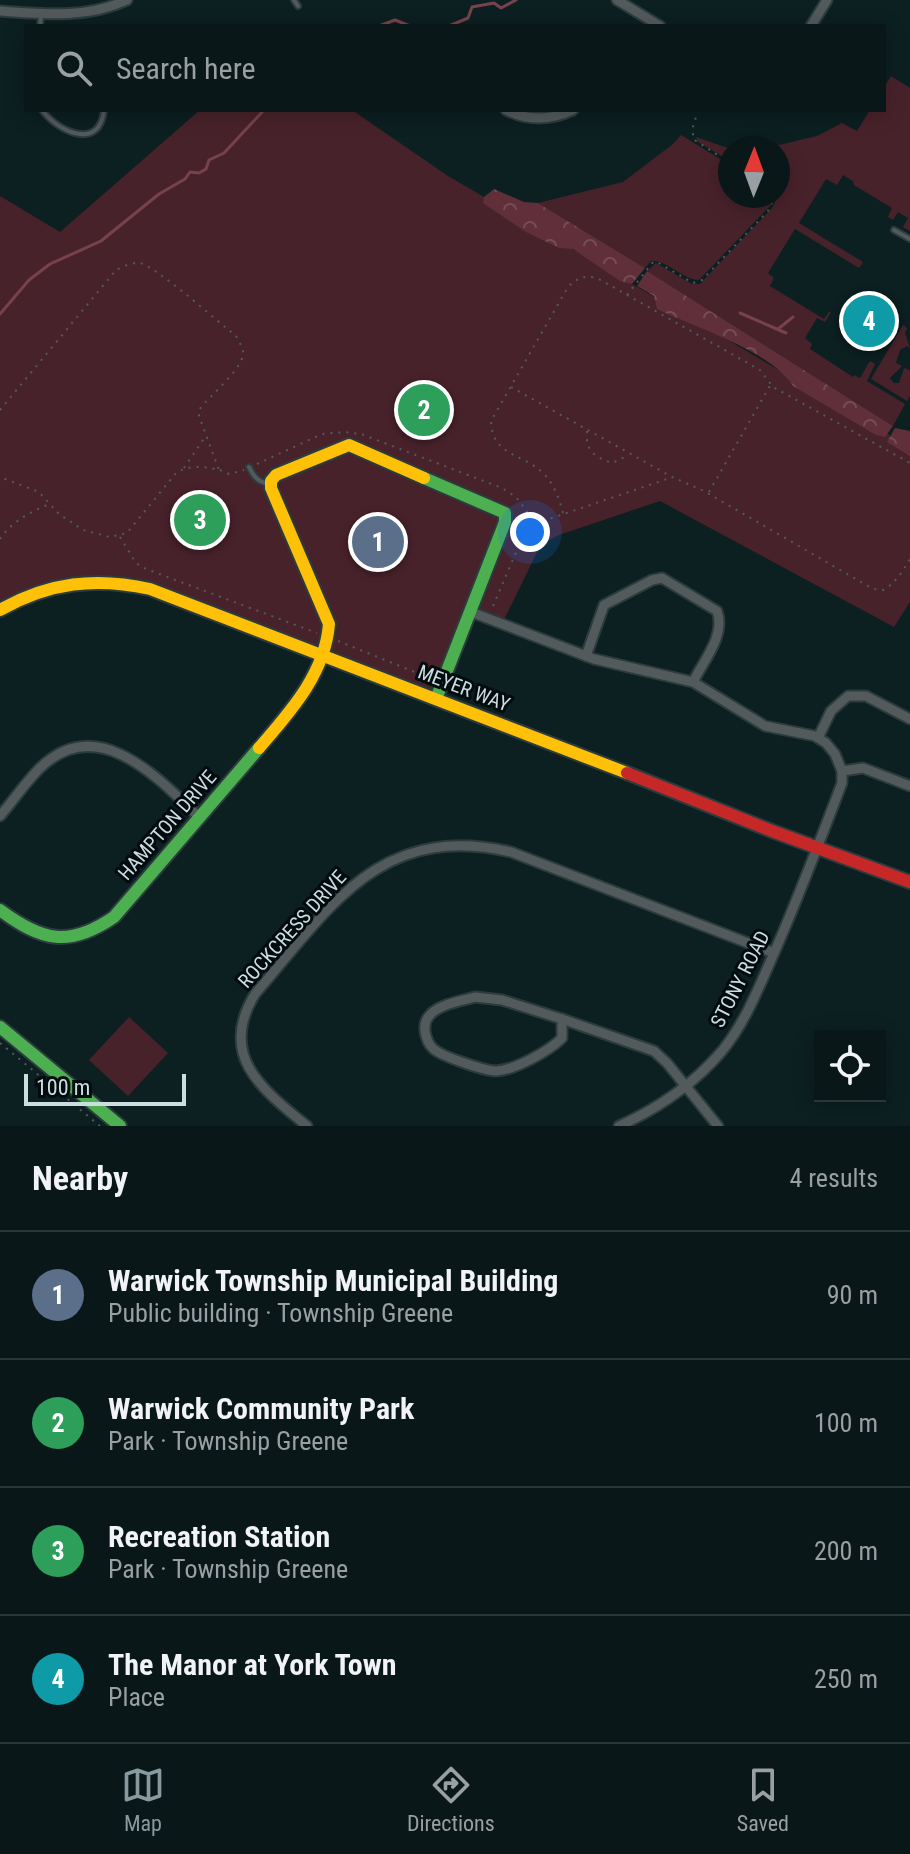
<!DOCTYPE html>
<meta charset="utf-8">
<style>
:root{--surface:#091719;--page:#122022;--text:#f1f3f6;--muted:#999fa2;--line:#293638;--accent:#889a9d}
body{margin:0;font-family:"Roboto Condensed",sans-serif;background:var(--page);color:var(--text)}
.controls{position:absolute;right:24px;bottom:24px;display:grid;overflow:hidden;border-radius:0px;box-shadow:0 4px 20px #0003}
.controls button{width:72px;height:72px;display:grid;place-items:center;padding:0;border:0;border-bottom:2px solid var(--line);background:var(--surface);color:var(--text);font:40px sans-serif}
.compass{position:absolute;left:718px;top:136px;width:72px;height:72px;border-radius:50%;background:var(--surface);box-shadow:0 4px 20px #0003;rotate:1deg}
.scale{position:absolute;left:24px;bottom:20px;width:162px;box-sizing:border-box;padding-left:8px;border:4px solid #cbdde0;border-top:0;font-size:22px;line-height:28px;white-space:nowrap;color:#cbdde0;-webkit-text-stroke:6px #020c0e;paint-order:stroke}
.you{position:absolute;left:530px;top:532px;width:28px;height:28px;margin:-20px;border:6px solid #fff;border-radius:50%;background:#1a73e8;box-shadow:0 0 0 12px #1a73e833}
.badge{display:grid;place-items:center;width:52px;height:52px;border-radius:50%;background:var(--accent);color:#fff;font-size:26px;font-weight:700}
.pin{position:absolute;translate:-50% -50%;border:4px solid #fff;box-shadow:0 2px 8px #0006}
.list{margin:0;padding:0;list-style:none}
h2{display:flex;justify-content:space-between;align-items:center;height:104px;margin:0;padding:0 32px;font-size:34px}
h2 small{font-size:26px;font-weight:400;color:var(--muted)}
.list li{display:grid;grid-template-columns:52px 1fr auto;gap:24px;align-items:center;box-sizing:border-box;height:128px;padding:0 32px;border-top:2px solid var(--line)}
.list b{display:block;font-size:30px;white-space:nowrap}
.list p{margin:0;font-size:26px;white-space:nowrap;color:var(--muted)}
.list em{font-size:26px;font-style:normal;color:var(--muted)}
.icon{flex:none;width:44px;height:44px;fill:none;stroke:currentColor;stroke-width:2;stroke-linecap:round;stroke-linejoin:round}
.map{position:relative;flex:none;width:910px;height:1126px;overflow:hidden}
.search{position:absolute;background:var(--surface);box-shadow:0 4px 20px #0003;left:24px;right:24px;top:24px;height:88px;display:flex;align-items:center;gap:20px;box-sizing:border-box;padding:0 28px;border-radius:0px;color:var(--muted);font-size:30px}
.sheet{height:616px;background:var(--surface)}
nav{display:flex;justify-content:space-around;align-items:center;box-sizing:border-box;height:112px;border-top:2px solid var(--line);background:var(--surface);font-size:22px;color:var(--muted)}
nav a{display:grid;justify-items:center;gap:4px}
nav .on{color:var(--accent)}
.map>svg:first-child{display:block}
.green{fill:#48222b}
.forest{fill:url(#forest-crowns)}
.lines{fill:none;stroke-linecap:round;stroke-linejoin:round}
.stream{stroke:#78424c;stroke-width:3}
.lane-casing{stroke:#2c3c3e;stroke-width:8}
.street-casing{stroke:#2c3c3e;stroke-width:13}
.fast-casing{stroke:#2c3c3e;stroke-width:16}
.slow-casing{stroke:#2c3c3e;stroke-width:16}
.jam-casing{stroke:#2c3c3e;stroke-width:16}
.path{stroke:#525a5c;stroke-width:2;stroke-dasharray:2 6;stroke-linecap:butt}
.lane{stroke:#535a5c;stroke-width:4}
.street{stroke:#535a5c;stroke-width:9}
.fast{stroke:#4caf50;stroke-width:12}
.slow{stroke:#ffc107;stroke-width:12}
.jam{stroke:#c62828;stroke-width:12}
.labels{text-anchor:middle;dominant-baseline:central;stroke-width:6;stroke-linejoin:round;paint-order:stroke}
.street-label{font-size:20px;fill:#cbdde0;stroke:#020c0e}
</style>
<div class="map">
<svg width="910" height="1126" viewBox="0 0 910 1126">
<defs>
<pattern id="forest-crowns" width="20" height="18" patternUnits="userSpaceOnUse" patternTransform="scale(2)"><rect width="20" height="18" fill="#602f39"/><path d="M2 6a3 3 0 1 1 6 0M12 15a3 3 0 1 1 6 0" fill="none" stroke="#754d55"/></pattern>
</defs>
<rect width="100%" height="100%" fill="#0c1f21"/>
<!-- green -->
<g class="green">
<polygon points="891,76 910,88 910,231 903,227 908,218 898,212 893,220 888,217 892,208 854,185 853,181 843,175 837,185 826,179 799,223 863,262 859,268 795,229 768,273 774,278 770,286 824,319 829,312 831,312 825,322 817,318 805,338 812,344 810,349 853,377 854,375 860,378 870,361 875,364 867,381 905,404 893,426 647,271 656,263 692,284 700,284 772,208 778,196 778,148 730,148 730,161 698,142 696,137 728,148 779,145 817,136 842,123 857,131 870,110 884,110 884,87"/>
<polygon points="200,110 352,110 448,176 910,447 910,602 894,627 660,501 559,535 541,544 502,624 471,612 436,699 128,583 38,590 0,612 0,196 60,232"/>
<path d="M 681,135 L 730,165 L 730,196 L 773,198 L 770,206 L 699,280 C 681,279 668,260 651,261 L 645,268 L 538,203 L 623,182 L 673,144 Z"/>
<polygon points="903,325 907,328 905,333 910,348 907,346 900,350 896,363 902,366 890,378 894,383 899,383 904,368 910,370 910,396 907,401 871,379"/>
<polygon points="129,1017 168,1053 128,1096 89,1060"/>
</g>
<!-- forest -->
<g class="forest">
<polygon points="494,189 524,202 538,203 645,268 632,284 620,281 573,249 559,248 526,232 483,203 484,197"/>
<path d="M 647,271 L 893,426 L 885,437 L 876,435 L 793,386 C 773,352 694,327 657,309 L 654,296 L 637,286 Z"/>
<polygon points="895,428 910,431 910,456 887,442"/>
</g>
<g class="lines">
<!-- stream -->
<g class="stream">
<polyline points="379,26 395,20 410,26"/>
<polyline points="449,26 468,18 472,7 494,3 501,8 516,0"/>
<polyline points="740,313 786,333"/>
<polyline points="0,314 29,280 50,264 101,241 159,194 185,179 190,172 199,173 206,169 209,160 224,153 264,110"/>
<polyline points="778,329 793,317"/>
</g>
<!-- lane casing -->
<g class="lane-casing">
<g id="lane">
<polyline points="294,0 298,6"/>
<polyline points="40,26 41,16"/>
<path d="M 42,110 C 58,132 100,151 104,110"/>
<polyline points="894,230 910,239"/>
<path d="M 249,467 C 254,477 258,482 269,484"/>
</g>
</g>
<!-- street casing -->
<g class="street-casing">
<g id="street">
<polyline points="617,0 660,26"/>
<path d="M 0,11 C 43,14 86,19 127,0"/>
<polyline points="811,26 827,0"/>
<path d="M 506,110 C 528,121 551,120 573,110"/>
<path d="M 471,612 L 594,659 L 693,682 L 765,726 L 815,736 L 826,743 L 835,754 L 842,771 L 842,783 C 819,843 797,902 771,960 C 757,992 744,1024 722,1051 C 693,1085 659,1108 619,1126"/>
<path d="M 586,656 L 604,605 L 652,580 L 662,578 L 717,611 C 726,635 704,660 693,682"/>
<polyline points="818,738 831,711 848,696 866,696 910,719"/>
<polyline points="842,771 863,768 910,786"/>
<path d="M 0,816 C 13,801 25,783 39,769 C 97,711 158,778 200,818"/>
<path d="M 475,997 L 502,1000 L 562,1019 L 562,1038 C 549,1051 515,1070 496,1071 C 485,1071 448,1058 438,1052 C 426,1046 420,1025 430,1015 C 439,1004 462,1001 475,997 Z"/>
<polyline points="562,1019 654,1051 667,1063 718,1126"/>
<path d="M 307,1126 C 263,1090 217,1056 255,994 C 331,906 380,822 511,852 L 774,953"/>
</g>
</g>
<!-- fast casing -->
<g class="fast-casing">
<g id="fast">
<polyline points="424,478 505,513 505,522 436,699"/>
<path d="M 0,910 C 42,941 69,948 114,917 L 259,748"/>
<polyline points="0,1027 120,1126"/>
</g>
</g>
<!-- slow casing -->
<g class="slow-casing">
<g id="slow">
<path d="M 0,610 C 49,582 96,577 150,589 L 627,773"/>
<path d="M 259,748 C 290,712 325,674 329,624 L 271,488 L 271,481 L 276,475 L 349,445 L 424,478"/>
</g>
</g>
<!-- jam casing -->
<g class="jam-casing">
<polyline id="jam" points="627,773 772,831 910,882"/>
</g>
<!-- path -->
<g class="path">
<polyline points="698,110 693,127 693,139 730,163"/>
<polyline points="627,295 653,262 657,262 693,283 702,280 768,211 775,196"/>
<path d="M 511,387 L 672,477 L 704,491 L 873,589 L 884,590 C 897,581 902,572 910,559"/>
<path d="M 0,410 L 116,270 C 123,267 132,262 140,263 C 157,267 218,322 236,336 C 239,342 244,348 243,354 C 242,370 209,396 199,410 L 199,416 L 219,470 C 205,466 188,465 176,473 L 127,533 L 110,537 L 83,530 L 59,514 L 39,492 L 0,477"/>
<path d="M 587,431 C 585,450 594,457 612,463 L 629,455"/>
<polyline points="257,464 322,434 345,432 361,434 502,488 516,497 534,521"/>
<polyline points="184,468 205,437"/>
<polyline points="220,470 229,474 244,470"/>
<polyline points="709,492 771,384"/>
<path d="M 563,513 C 559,498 554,484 543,473 C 522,453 492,456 491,421 L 568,287 C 577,278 584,275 597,278 L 760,370 L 773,387 L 910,463"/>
<polyline points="120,537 136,563 146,569 317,633"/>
<path d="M 0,539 C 11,522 31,512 49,504"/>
<polyline points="493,606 526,529 534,521 549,519 670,478"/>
<polyline points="338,641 432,679"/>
<polyline points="0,1043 100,1126"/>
</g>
<!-- lane -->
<use href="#lane" class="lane"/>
<!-- street -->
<use href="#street" class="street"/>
<!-- fast -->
<use href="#fast" class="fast"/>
<!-- slow -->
<use href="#slow" class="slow"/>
<!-- jam -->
<use href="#jam" class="jam"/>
</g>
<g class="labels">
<!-- street labels -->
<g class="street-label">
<text transform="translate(464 688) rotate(21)">MEYER WAY</text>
<text transform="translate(167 825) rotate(-49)">HAMPTON DRIVE</text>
<text transform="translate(292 929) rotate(-48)">ROCKCRESS DRIVE</text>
<text transform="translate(740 979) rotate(-63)">STONY ROAD</text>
</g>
</g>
</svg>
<div class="controls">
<button><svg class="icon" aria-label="locate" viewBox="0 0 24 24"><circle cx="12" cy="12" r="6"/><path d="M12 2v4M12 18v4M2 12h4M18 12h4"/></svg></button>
</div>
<svg class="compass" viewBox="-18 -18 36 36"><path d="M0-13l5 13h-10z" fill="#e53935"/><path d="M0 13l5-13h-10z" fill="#999fa2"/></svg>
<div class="scale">100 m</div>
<div class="you"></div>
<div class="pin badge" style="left:378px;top:542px;background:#5c6f8a">1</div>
<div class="pin badge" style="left:424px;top:410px;background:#2e9e5b">2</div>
<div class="pin badge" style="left:200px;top:520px;background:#2e9e5b">3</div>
<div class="pin badge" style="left:869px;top:321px;background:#0f9aa8">4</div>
<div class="search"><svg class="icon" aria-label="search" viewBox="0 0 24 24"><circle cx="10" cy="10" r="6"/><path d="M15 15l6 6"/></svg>Search here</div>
</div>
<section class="sheet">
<h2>Nearby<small>4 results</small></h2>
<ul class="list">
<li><span class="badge" style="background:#5c6f8a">1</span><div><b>Warwick Township Municipal Building</b><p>Public building · Township Greene</p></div><em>90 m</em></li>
<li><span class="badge" style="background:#2e9e5b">2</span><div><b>Warwick Community Park</b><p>Park · Township Greene</p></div><em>100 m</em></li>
<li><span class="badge" style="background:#2e9e5b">3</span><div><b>Recreation Station</b><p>Park · Township Greene</p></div><em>200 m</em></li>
<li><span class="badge" style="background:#0f9aa8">4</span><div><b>The Manor at York Town</b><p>Place</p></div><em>250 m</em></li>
</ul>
</section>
<nav>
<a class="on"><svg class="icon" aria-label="map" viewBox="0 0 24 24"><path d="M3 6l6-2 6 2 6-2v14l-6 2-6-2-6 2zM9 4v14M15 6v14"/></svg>Map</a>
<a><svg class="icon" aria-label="directions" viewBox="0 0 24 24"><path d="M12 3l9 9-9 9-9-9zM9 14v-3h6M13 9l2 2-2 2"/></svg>Directions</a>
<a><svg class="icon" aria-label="saved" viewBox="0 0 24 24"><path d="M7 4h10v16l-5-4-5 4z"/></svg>Saved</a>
</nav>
